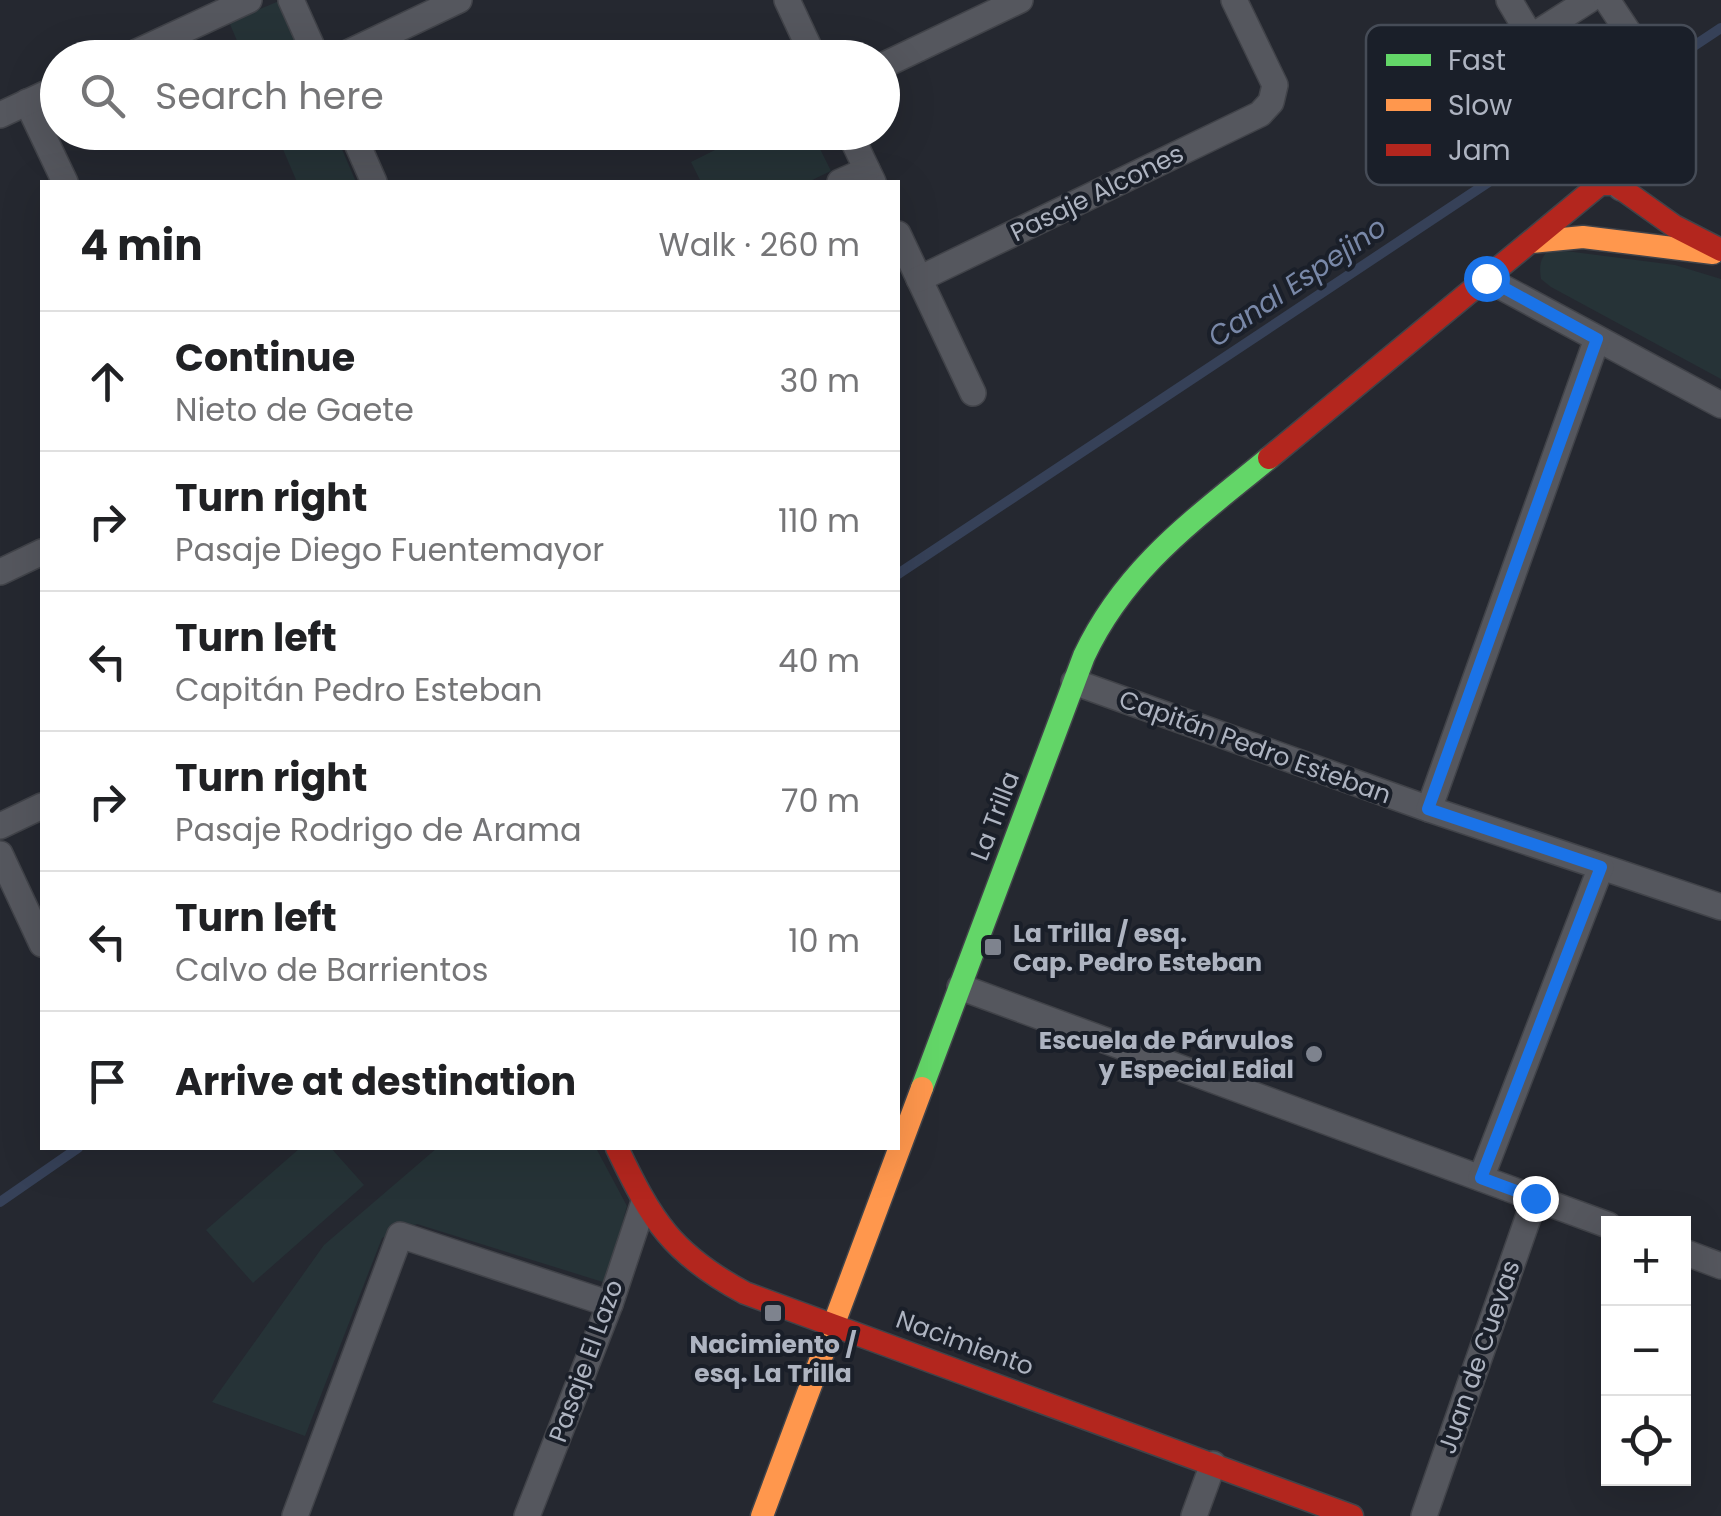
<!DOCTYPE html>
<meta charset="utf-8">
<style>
:root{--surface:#fff;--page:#f2f2f2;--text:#202124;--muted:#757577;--line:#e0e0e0}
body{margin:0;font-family:Poppins,sans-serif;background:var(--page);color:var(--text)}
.controls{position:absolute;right:30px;bottom:30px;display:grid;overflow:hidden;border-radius:0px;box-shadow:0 10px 40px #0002}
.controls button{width:90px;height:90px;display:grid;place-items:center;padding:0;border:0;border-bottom:2px solid var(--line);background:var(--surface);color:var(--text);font:50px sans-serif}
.stop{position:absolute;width:30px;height:30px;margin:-22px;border:8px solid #1a73e8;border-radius:50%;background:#fff}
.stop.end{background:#1a73e8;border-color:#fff;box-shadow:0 2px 10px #0008}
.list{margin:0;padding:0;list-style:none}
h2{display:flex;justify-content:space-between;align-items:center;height:130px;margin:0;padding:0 40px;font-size:42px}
h2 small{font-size:32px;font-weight:400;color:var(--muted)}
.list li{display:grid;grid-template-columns:65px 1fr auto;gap:30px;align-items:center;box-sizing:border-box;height:140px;padding:0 40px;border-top:2px solid var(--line)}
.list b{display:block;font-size:38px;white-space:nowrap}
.list p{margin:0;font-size:32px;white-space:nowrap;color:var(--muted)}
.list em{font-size:32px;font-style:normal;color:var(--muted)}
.icon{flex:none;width:55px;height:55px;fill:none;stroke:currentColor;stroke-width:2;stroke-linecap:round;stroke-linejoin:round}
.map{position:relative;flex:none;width:1721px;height:1516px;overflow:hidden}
.search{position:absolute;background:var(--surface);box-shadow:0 10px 40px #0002;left:40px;top:40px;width:860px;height:110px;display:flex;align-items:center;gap:25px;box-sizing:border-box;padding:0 35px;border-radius:55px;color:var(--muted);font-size:38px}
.panel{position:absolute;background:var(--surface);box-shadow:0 10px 40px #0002;left:40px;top:180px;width:860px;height:970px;border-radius:0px}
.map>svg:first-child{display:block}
.green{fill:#263337}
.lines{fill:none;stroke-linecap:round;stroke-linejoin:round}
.stream{stroke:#364158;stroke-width:10}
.street-casing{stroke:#414349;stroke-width:28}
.fast-casing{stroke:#414349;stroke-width:25}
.slow-casing{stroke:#414349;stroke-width:25}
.jam-casing{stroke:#414349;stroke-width:25}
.street{stroke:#55575e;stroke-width:25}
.fast{stroke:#63d668;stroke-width:22}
.slow{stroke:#ff974d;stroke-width:22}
.jam{stroke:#b3261e;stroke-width:22}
.route{stroke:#1a73e8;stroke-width:12}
.poi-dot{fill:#7e838e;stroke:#1a1f29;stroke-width:4}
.labels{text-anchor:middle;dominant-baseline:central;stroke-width:8;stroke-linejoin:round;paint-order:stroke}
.street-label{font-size:25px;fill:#aeb4c1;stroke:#1a1f29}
.poi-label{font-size:25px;font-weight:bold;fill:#aeb4c1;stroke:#1a1f29;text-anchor:start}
.water-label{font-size:28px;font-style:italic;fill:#7988a8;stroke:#1a1f29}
.key{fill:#1a1f29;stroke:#464c57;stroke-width:2.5}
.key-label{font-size:28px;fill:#aeb4c1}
</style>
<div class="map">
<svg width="1721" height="1516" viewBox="0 0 1721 1516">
<rect width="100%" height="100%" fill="#252830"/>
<!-- green -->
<g class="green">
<polygon points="279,1 303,57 244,57 229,22"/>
<polygon points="276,133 335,133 356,182 297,182"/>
<polygon points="749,133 812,133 831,171 808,182 701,182 691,162"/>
<path d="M 1550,249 L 1675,265 L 1721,279 L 1721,379 L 1551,287 L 1541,279 C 1539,265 1540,258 1550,249 Z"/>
<polygon points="300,1148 331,1148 364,1185 253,1283 206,1230"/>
<polygon points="437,1148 596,1148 627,1206 606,1283 417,1224 382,1238 305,1436 212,1402 324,1245"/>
</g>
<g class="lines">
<!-- stream -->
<g class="stream">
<polyline points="898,574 1721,28"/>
<polyline points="0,1202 78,1148"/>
</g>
<!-- street casing -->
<g class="street-casing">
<g id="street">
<polyline points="291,0 317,58"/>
<polyline points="787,0 814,58"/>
<polyline points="1509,0 1531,37 1589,0"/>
<path d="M 1607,0 L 1672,98 C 1690,149 1634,148 1621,188"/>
<polyline points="124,58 249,0"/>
<polyline points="337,58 459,0"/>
<polyline points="882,66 1020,0"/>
<polyline points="27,102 65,182"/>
<polyline points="0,115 58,88"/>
<polyline points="352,132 374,182"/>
<polyline points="849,132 873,182"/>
<polyline points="840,182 867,170"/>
<polyline points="898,234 973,393"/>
<polyline points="1485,278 1721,405"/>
<polyline points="919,279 1260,114 1271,102 1275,85 1234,0"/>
<polyline points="0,572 42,552"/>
<polyline points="1074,682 1429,809 1721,907"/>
<polyline points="1429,809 1597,339"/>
<polyline points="0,826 42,806"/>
<polyline points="0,854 42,944"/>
<polyline points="960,987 1608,1225"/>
<polyline points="1481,1178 1601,867"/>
<polyline points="1684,1252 1721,1266"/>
<polyline points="295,1516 400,1235 610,1304"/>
<polyline points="527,1516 610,1304 643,1205"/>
<polyline points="1194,1516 1213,1464"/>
<polyline points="1424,1516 1535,1198"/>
</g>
</g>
<!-- fast casing -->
<g class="fast-casing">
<path id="fast" d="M 922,1088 L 1084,656 C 1126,567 1195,519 1269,458"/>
</g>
<!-- slow casing -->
<g class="slow-casing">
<g id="slow">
<polyline points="1531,242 1583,237 1713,253"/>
<polyline points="762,1516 922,1088"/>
</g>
</g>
<!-- jam casing -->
<g class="jam-casing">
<g id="jam">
<polyline points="1269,458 1600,184 1615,184 1674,226 1721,250"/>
<path d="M 617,1148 C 652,1221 672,1254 745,1293 L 1352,1516"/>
</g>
</g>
<!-- street -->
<use href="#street" class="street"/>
<!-- fast -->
<use href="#fast" class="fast"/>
<!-- slow -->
<use href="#slow" class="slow"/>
<!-- jam -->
<use href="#jam" class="jam"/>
</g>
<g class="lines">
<!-- route -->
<polyline class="route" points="1486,278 1597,339 1428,809 1601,867 1481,1178 1535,1198"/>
</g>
<!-- markers -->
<g class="poi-dot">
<rect x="983" y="937" width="20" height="20" rx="5"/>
<circle cx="1314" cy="1054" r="10"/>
<rect x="763" y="1303" width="20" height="20" rx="5"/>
</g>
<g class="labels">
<!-- street labels -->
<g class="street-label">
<text transform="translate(1097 193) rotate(-26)">Pasaje Alcones</text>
<text transform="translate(1255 747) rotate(20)">Capitán Pedro Esteban</text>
<text transform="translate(995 816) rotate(-69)">La Trilla</text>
<text transform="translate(965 1343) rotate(20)">Nacimiento</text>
<text transform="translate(1479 1357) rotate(-71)">Juan de Cuevas</text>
<text transform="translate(586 1361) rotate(-70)">Pasaje El Lazo</text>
</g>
<!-- poi labels -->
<g class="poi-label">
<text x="1013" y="933">La Trilla / esq.<tspan x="1013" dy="29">Cap. Pedro Esteban</tspan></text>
<text x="1294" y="1040" text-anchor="end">Escuela de Párvulos<tspan x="1294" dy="29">y Especial Edial</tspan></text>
<text x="773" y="1344" text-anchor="middle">Nacimiento /<tspan x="773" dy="29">esq. La Trilla</tspan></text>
</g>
<!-- water labels -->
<g class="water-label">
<text transform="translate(1297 282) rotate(-34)">Canal Espejino</text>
</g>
</g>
<!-- legend -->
<rect x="1366" y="25" width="330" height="160" rx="15" class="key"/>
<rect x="1386" y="54" width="45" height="12" fill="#63d668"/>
<rect x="1386" y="99" width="45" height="12" fill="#ff974d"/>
<rect x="1386" y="144" width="45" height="12" fill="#b3261e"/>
<g class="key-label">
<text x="1448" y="70">Fast</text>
<text x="1448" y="115">Slow</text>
<text x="1448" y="160">Jam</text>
</g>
</svg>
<div class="controls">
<button>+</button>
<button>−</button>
<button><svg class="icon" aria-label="locate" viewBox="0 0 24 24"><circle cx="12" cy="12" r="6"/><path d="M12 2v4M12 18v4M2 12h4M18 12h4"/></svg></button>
</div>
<div class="stop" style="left:1486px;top:278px"></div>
<div class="stop end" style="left:1535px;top:1198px"></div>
<div class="search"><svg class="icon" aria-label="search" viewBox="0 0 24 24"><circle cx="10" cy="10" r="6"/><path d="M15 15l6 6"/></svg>Search here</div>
<section class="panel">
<h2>4 min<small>Walk · 260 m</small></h2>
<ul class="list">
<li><svg class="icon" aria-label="ahead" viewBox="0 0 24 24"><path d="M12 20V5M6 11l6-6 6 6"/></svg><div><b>Continue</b><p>Nieto de Gaete</p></div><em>30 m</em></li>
<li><svg class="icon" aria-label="right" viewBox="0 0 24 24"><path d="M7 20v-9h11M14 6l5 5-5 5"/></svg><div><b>Turn right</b><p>Pasaje Diego Fuentemayor</p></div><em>110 m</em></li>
<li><svg class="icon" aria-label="left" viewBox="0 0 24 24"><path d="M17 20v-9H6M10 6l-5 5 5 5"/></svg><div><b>Turn left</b><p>Capitán Pedro Esteban</p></div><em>40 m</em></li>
<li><svg class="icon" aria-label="right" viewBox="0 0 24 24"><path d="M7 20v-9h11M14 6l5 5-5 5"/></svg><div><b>Turn right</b><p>Pasaje Rodrigo de Arama</p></div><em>70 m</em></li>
<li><svg class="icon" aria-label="left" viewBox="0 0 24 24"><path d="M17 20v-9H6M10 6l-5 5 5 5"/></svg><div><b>Turn left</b><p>Calvo de Barrientos</p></div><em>10 m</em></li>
<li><svg class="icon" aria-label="arrive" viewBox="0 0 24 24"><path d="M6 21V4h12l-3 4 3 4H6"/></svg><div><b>Arrive at destination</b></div></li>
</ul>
</section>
</div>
